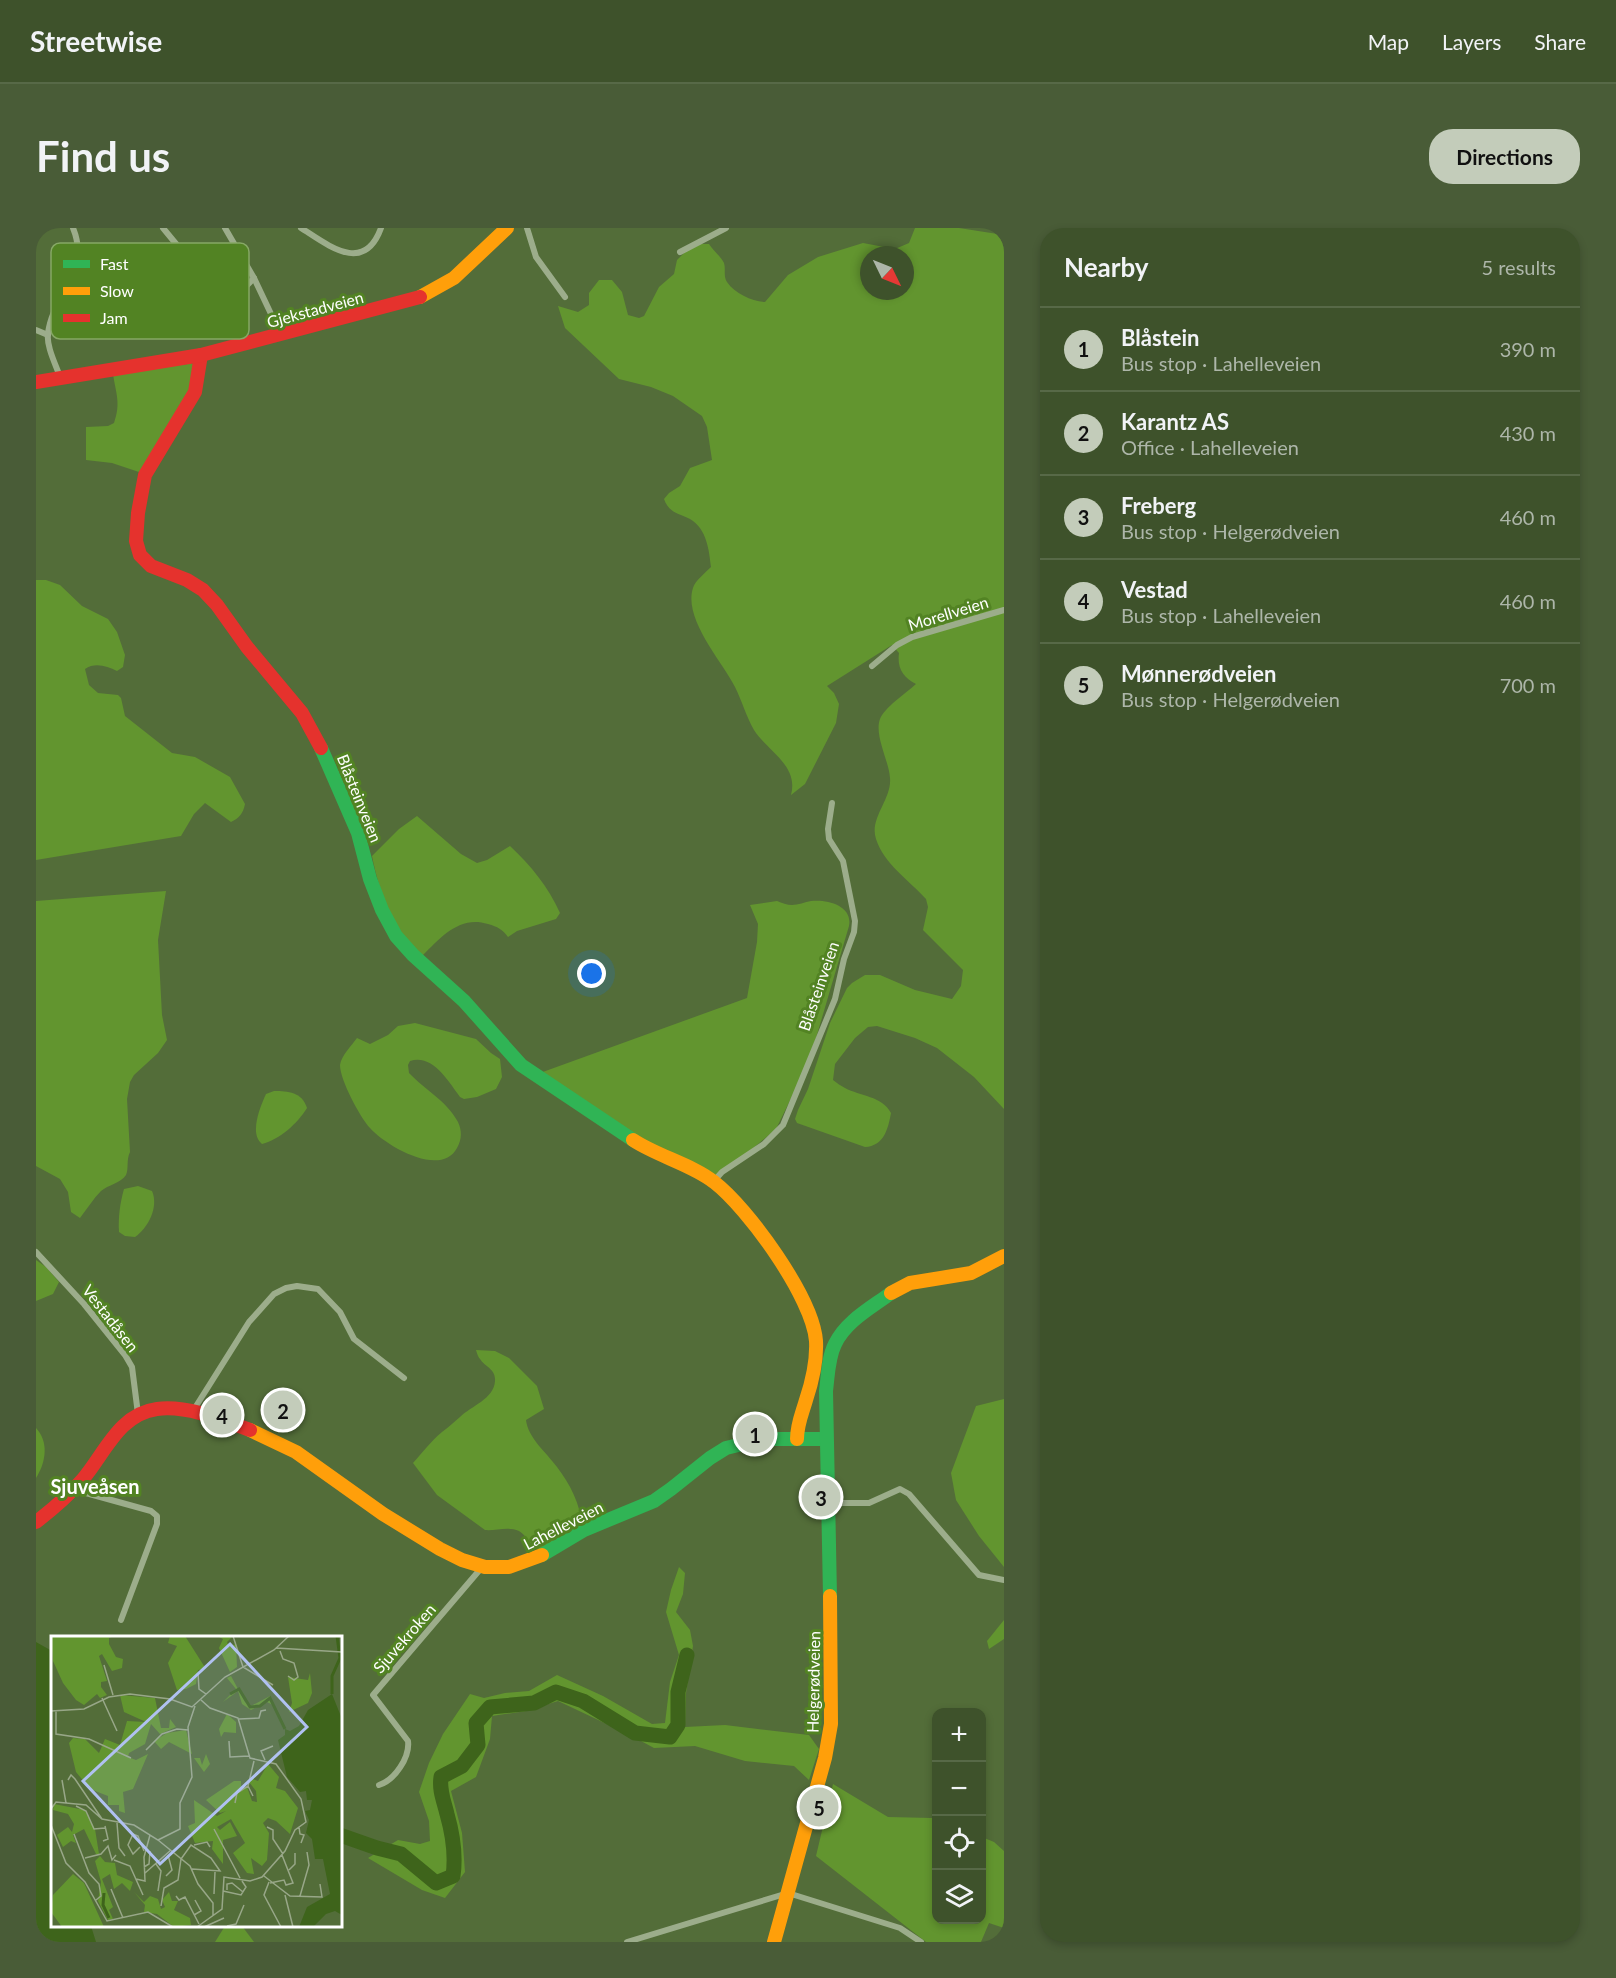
<!DOCTYPE html>
<meta charset="utf-8">
<style>
:root{--surface:#3e522b;--page:#495c37;--text:#f1f3f6;--muted:#adb6a9;--line:#576947;--accent:#c3ccba}
body{margin:0;font-family:Lato,sans-serif;background:var(--page);color:var(--text)}
.controls{position:absolute;right:18px;bottom:18px;display:grid;overflow:hidden;border-radius:12px;box-shadow:0 3px 9px #0003}
.controls button{width:54px;height:54px;display:grid;place-items:center;padding:0;border:0;border-bottom:2px solid var(--line);background:var(--surface);color:var(--text);font:30px sans-serif}
.compass{position:absolute;left:824px;top:18px;width:54px;height:54px;border-radius:50%;background:var(--surface);box-shadow:0 3px 9px #0003;rotate:133deg}
.you{position:absolute;left:556px;top:746px;width:21px;height:21px;margin:-15px;border:4px solid #fff;border-radius:50%;background:#1a73e8;box-shadow:0 0 0 9px #1a73e833}
.badge{display:grid;place-items:center;width:39px;height:39px;border-radius:50%;background:var(--accent);color:#111;font-size:20px;font-weight:700}
.pin{position:absolute;translate:-50% -50%;border:3px solid #fff;box-shadow:0 2px 6px #0006}
.list{margin:0;padding:0;list-style:none}
h2{display:flex;justify-content:space-between;align-items:center;height:78px;margin:0;padding:0 24px;font-size:26px}
h2 small{font-size:20px;font-weight:400;color:var(--muted)}
.list li{display:grid;grid-template-columns:39px 1fr auto;gap:18px;align-items:center;box-sizing:border-box;height:84px;padding:0 24px;border-top:2px solid var(--line)}
.list b{display:block;font-size:22px;white-space:nowrap}
.list p{margin:0;font-size:20px;white-space:nowrap;color:var(--muted)}
.list em{font-size:20px;font-style:normal;color:var(--muted)}
.icon{flex:none;width:33px;height:33px;fill:none;stroke:currentColor;stroke-width:2;stroke-linecap:round;stroke-linejoin:round}
.map{position:relative;flex:none;width:968px;height:1714px;overflow:hidden;border-radius:24px}
header{display:flex;align-items:center;gap:36px;box-sizing:border-box;height:84px;padding:0 30px;background:var(--surface);border-bottom:2px solid var(--line)}
header strong{font-size:28px}
nav{display:flex;gap:33px;margin-inline-start:auto;font-size:21px}
.intro{display:flex;align-items:center;justify-content:space-between;box-sizing:border-box;height:144px;padding:0 36px}
h1{margin:0;font-size:42px}
.button{padding:15px 27px;border-radius:24px;background:var(--accent);color:#111;font-size:21px;font-weight:700}
main{display:flex;gap:36px;padding:0 36px}
aside{flex:1;background:var(--surface);border-radius:24px;box-shadow:0 3px 9px #0003}
.map>svg:first-child{display:block}
.green{fill:#62952f;fill-rule:evenodd}
.water{fill:#3e641b}
.lines{fill:none;stroke-linecap:round;stroke-linejoin:round}
.river{stroke:#3e641b;stroke-width:15}
.street{stroke:#9cad8b;stroke-width:6}
.fast{stroke:#30b455;stroke-width:14}
.slow{stroke:#ff9f0a;stroke-width:14}
.jam{stroke:#e5322d;stroke-width:14}
.labels{text-anchor:middle;dominant-baseline:central;stroke-width:6;stroke-linejoin:round;paint-order:stroke}
.street-label{font-size:16px;fill:#fff;stroke:#528323}
.quarter-label{font-size:20px;font-weight:bold;fill:#fff;stroke:#528323}
.inset-river{fill:none;stroke:#3e641b;stroke-width:3}
.inset-road{fill:none;stroke:#98a788;stroke-width:1.5}
.view{fill:#b0c1f1;fill-opacity:0.15;stroke:#b0c1f1;stroke-width:3}
.inset-edge{fill:none;stroke:#fff;stroke-width:3}
.key{fill:#528323;stroke:#86a865;stroke-width:1.5}
.key-label{font-size:16px;fill:#fff}
</style>
<header>
<strong>Streetwise</strong>
<nav><a>Map</a><a>Layers</a><a>Share</a></nav>
</header>
<div class="intro"><h1>Find us</h1><a class="button">Directions</a></div>
<main>
<div class="map">
<svg width="968" height="1714" viewBox="0 0 968 1714">
<rect width="100%" height="100%" fill="#536d39"/>
<!-- green -->
<g class="green">
<path d="M 879,0 L 923,0 L 968,7 L 968,881 L 938,849 L 901,820 L 879,810 L 841,798 L 832,799 L 819,810 L 799,836 L 797,852 C 801,855 805,858 809,860 C 824,868 846,868 855,885 C 852,901 848,918 829,919 L 761,895 L 759,891 L 762,882 L 772,861 L 794,795 L 811,760 L 816,755 L 829,747 L 844,747 L 879,762 L 916,771 L 925,758 L 927,742 L 887,702 L 892,679 L 890,671 C 873,652 848,636 840,611 C 833,590 856,571 854,550 C 853,533 838,507 844,491 C 848,480 870,465 880,456 C 867,449 861,440 863,425 L 856,417 L 791,458 L 798,465 L 803,476 L 800,495 L 769,556 L 755,567 C 763,537 731,523 718,502 C 710,488 706,473 699,459 C 686,433 647,391 657,360 C 659,353 669,345 675,339 C 673,322 671,301 654,291 C 642,285 633,285 628,271 L 633,265 L 644,258 L 654,240 L 676,232 L 671,199 L 666,188 L 637,168 L 615,159 L 583,151 L 529,100 L 522,78 L 542,84 L 553,77 L 553,65 L 563,52 L 576,52 L 586,64 L 592,87 L 603,90 L 608,88 L 623,59 L 638,46 L 641,32 L 651,22 L 663,16 L 673,16 C 677,22 685,29 688,35 C 690,41 687,48 691,54 C 699,66 716,73 729,74 L 752,47 L 782,29 L 827,15 L 859,21 L 873,15 ZM 833,27 L 869,27 L 869,63 L 833,63 Z"/>
<path d="M 159,135 L 160,153 L 106,245 L 76,235 L 50,232 L 50,199 L 72,198 L 78,195 C 85,175 80,166 77,146 Z"/>
<path d="M 0,352 L 10,352 L 24,357 L 46,378 L 72,391 L 81,404 L 89,427 L 87,439 L 81,443 C 71,438 59,434 49,441 L 53,457 L 62,465 L 82,467 L 85,470 L 89,488 L 136,525 L 159,529 L 194,549 L 209,576 C 207,586 203,590 195,594 L 169,575 L 158,586 L 145,608 L 0,632 Z"/>
<path d="M 381,588 L 425,626 L 441,635 L 451,632 L 474,618 C 495,638 512,658 524,685 L 520,691 L 481,703 L 472,709 C 466,701 462,699 452,696 C 424,687 405,709 387,727 L 382,727 C 355,696 344,667 336,628 L 363,601 Z"/>
<path d="M 130,663 L 122,712 L 126,787 L 131,812 L 122,825 L 98,847 L 94,854 L 91,871 L 94,924 C 90,932 93,941 90,947 C 85,955 72,957 65,963 C 57,971 51,981 44,990 L 35,984 L 32,964 L 24,951 L 0,938 L 0,673 Z"/>
<path d="M 741,673 C 746,675 751,677 756,677 C 762,677 769,674 775,673 C 792,671 817,678 813,698 L 780,810 L 764,852 L 740,901 L 691,942 L 676,948 L 648,938 L 504,845 L 711,770 L 721,714 L 722,696 L 714,677 Z"/>
<path d="M 379,795 L 440,811 L 455,825 L 464,831 L 466,849 L 460,861 L 441,869 L 428,871 L 424,869 C 412,853 397,826 374,833 L 372,837 L 373,845 C 389,862 410,872 422,894 C 426,903 426,911 421,920 C 405,950 350,918 334,900 C 324,889 304,852 304,837 C 305,828 316,817 321,810 L 334,816 L 352,807 L 362,798 Z"/>
<path d="M 238,863 C 252,863 266,864 271,880 C 261,896 244,911 226,916 C 213,906 224,879 230,866 Z"/>
<path d="M 102,958 L 116,963 C 123,979 112,1000 99,1009 L 89,1008 L 83,1004 C 82,990 84,975 88,961 Z"/>
<polygon points="0,1032 10,1039 23,1054 17,1066 0,1073"/>
<path d="M 440,1122 L 459,1123 L 473,1130 L 501,1158 L 508,1181 L 490,1192 C 492,1210 510,1224 521,1239 C 534,1256 545,1277 546,1299 L 505,1322 C 492,1318 493,1309 483,1303 C 472,1298 460,1303 449,1302 L 401,1267 L 377,1235 C 386,1225 395,1213 406,1204 C 413,1199 418,1194 424,1189 C 435,1178 458,1171 459,1153 C 460,1141 449,1139 444,1131 C 442,1129 441,1125 440,1122 Z"/>
<polygon points="968,1171 968,1339 943,1308 920,1272 915,1245 940,1178"/>
<path d="M 0,1200 C 13,1214 10,1234 0,1250 Z"/>
<polygon points="643,1339 649,1345 647,1366 640,1384 654,1402 657,1418 650,1465 649,1499 689,1497 773,1507 783,1521 773,1552 758,1538 709,1533 659,1518 618,1520 592,1506 522,1473 490,1483 456,1488 454,1511 440,1549 415,1563 426,1605 429,1644 409,1670 386,1662 332,1630 362,1612 384,1616 394,1613 393,1593 383,1564 393,1535 407,1506 434,1466 448,1470 469,1465 493,1463 521,1447 567,1468 616,1496 629,1495 634,1454 643,1427 630,1384 635,1362"/>
<polygon points="968,1392 968,1411 953,1421 951,1413"/>
<polygon points="797,1556 852,1589 896,1590 900,1592 900,1692 945,1692 946,1609 958,1614 968,1623 968,1700 953,1695 945,1714 890,1714 780,1628"/>
<polygon points="189,1698 206,1698 218,1714 179,1714"/>
</g>
<!-- water -->
<polygon class="water" points="0,1414 16,1423 16,1698 55,1698 60,1714 0,1714"/>
<g class="lines">
<!-- river -->
<path class="river" d="M 304,1607 L 341,1620 L 365,1626 L 400,1655 L 417,1648 C 420,1627 417,1607 411,1586 C 408,1573 403,1563 405,1549 L 426,1538 L 442,1517 L 440,1495 L 454,1479 L 498,1475 L 520,1464 L 547,1473 L 599,1505 L 634,1509 L 642,1497 L 642,1464 L 651,1427"/>
<!-- street -->
<g class="street">
<polyline points="127,0 141,17"/>
<polyline points="189,0 218,50 245,107"/>
<path d="M 265,0 C 292,17 328,47 345,0"/>
<polyline points="491,0 500,29 529,69"/>
<polyline points="644,24 690,0"/>
<path d="M 120,76 C 138,57 162,69 184,73 C 199,70 208,61 218,50"/>
<polyline points="0,102 12,107"/>
<path d="M 24,149 C 20,137 10,118 12,105 C 17,66 55,43 37,0"/>
<polyline points="836,438 861,417 876,409 968,382"/>
<polyline points="678,953 686,944 728,916 747,897 799,771 808,731 818,704 819,693 807,633 793,611 792,601 796,575"/>
<polyline points="0,1024 48,1076 89,1127 96,1139 102,1186"/>
<polyline points="157,1183 213,1094 238,1066 250,1060 261,1058 282,1061 304,1084 318,1111 368,1150"/>
<polyline points="39,1262 115,1283 121,1288 121,1296 85,1392"/>
<polyline points="793,1275 833,1275 864,1261 873,1266 943,1347 968,1352"/>
<path d="M 343,1557 C 359,1552 374,1529 372,1513 L 337,1467 L 447,1338"/>
<polyline points="591,1714 752,1665 864,1700 885,1714"/>
</g>
<!-- fast -->
<g class="fast">
<polyline points="285,520 322,605 334,651 346,682 360,708 377,727 428,773 485,837 597,912"/>
<polyline points="506,1327 548,1302 618,1273 635,1261 674,1230 690,1220 727,1211 790,1211"/>
<path d="M 794,1368 L 790,1163 C 792,1148 792,1130 799,1116 C 810,1093 835,1080 855,1065"/>
</g>
<!-- slow -->
<g class="slow">
<polyline points="384,69 418,50 471,0"/>
<path d="M 597,912 C 621,928 657,937 678,954 C 712,980 777,1070 780,1113 C 781,1132 776,1154 770,1172 C 766,1186 761,1196 761,1211"/>
<polyline points="855,1065 874,1055 935,1045 968,1028"/>
<polyline points="214,1202 260,1224 347,1286 404,1321 426,1332 449,1339 473,1339 506,1327"/>
<polyline points="738,1714 789,1530 795,1496 794,1368"/>
</g>
<!-- jam -->
<g class="jam">
<polyline points="165,127 159,164 109,247 102,285 100,313 104,327 115,338 151,352 167,362 181,377 211,419 266,485 285,520"/>
<polyline points="0,154 165,127 384,69"/>
<path d="M 0,1294 C 17,1281 33,1267 47,1251 C 69,1225 83,1186 121,1181 C 151,1177 187,1192 214,1202"/>
</g>
</g>
<g class="labels">
<!-- street labels -->
<g class="street-label">
<text transform="translate(279 81) rotate(-15)">Gjekstadveien</text>
<text transform="translate(912 385) rotate(-17)">Morellveien</text>
<text transform="translate(324 570) rotate(68)">Blåsteinveien</text>
<text transform="translate(782 758) rotate(-71)">Blåsteinveien</text>
<text transform="translate(75 1090) rotate(52)">Vestadåsen</text>
<text transform="translate(527 1297) rotate(-27)">Lahelleveien</text>
<text transform="translate(368 1410) rotate(-49)">Sjuvekroken</text>
<text transform="translate(777 1454) rotate(-89)">Helgerødveien</text>
</g>
<!-- quarter labels -->
<g class="quarter-label">
<text x="59" y="1258">Sjuveåsen</text>
</g>
</g>
<!-- overview -->
<g transform="translate(15 1408)">
<rect width="291" height="291" fill="#536d39"/>
<path d="M 0,0 L 63,0 L 58,2 L 58,8 L 65,21 L 72,23 L 71,32 L 61,35 L 51,18 L 48,20 L 56,45 L 50,46 L 50,51 L 56,59 L 49,62 L 46,58 L 33,69 L 25,64 L 12,47 L 2,25 ZM 119,0 L 134,0 L 155,33 L 147,34 L 145,48 L 135,53 L 126,54 L 117,27 L 126,10 L 117,7 ZM 166,0 L 182,0 L 176,6 L 178,11 L 185,8 L 186,31 L 179,36 L 168,12 L 172,3 ZM 259,37 L 261,57 L 257,67 L 238,76 L 241,67 L 237,41 L 257,44 ZM 180,40 L 194,66 L 200,70 L 219,60 L 222,69 L 216,66 L 200,74 L 191,68 L 187,55 L 172,66 L 185,53 L 176,42 ZM 69,59 L 104,62 L 110,92 L 118,92 L 119,83 L 125,91 L 109,98 L 100,88 L 94,108 L 78,117 L 77,121 L 85,124 L 97,118 L 82,153 L 72,156 L 74,177 L 68,175 L 68,169 L 57,169 L 57,160 L 39,153 L 25,136 L 18,107 L 22,102 L 34,103 L 48,117 L 54,103 L 69,109 L 76,85 L 95,86 L 73,76 ZM 176,78 L 185,86 L 185,97 L 173,96 L 170,101 L 168,93 ZM 135,94 L 141,118 L 118,106 L 110,113 L 103,105 L 116,97 ZM 155,118 L 159,128 L 153,136 L 143,122 L 149,122 L 151,129 ZM 217,128 L 228,141 L 225,152 L 234,155 L 247,172 L 239,198 L 225,185 L 217,182 L 212,187 L 218,197 L 216,224 L 211,230 L 200,222 L 203,238 L 196,237 L 182,217 L 194,207 L 180,183 L 166,191 L 169,194 L 179,186 L 186,200 L 172,204 L 172,228 L 161,213 L 162,205 L 144,207 L 137,190 L 144,187 L 143,164 L 166,180 L 175,175 L 169,177 L 155,164 L 183,145 L 190,145 L 190,154 L 196,151 L 201,165 L 206,166 L 205,155 L 198,146 L 199,142 L 207,145 ZM 3,168 L 34,174 L 44,193 L 48,218 L 45,218 L 33,193 L 22,199 L 25,207 L 20,205 L 12,211 L 6,199 L 17,191 L 21,196 L 23,188 L 17,178 L 2,174 ZM 49,220 L 54,226 L 64,227 L 66,239 L 82,246 L 79,255 L 71,247 L 63,253 L 59,238 L 51,243 L 62,271 L 58,274 L 62,283 L 57,284 L 47,265 L 50,246 L 44,225 ZM 22,238 L 33,247 L 53,291 L 11,291 L 0,276 L 2,259 ZM 83,256 L 93,266 L 99,260 L 107,263 L 110,273 L 114,271 L 111,264 L 118,256 L 121,265 L 127,265 L 123,274 L 139,282 L 140,289 L 123,291 L 106,278 L 93,276 L 94,269 Z" fill="#62952f"/>
<path d="M 281,58 L 291,83 L 291,279 L 284,275 L 275,278 L 262,291 L 248,291 L 256,271 L 279,258 L 272,223 L 264,223 L 261,203 L 255,197 L 258,184 L 254,175 L 259,174 L 261,164 L 256,164 L 255,155 L 249,156 L 236,141 L 227,104 L 234,99 L 234,93 L 239,95 L 248,90 L 257,74 Z" fill="#3e641b"/>
<path class="inset-river" d="M 179,58 L 188,53 L 199,71 L 209,70 L 219,62 L 234,93M 281,58 L 281,40 L 289,22 L 286,0M 53,257 L 52,269 L 58,282"/>
<path class="inset-road" d="M 182,0 L 192,31 L 222,49M 225,12 L 291,16M 229,15 L 232,23 L 243,27 L 247,41 L 243,44 L 237,40M 53,29 L 62,59M 147,37 L 148,53 L 155,58M 51,62 L 66,95M 5,74 L 5,98 L 38,103 L 80,122M 0,75 L 33,73 L 58,61 L 79,58 L 119,63 L 141,71 L 174,41 L 223,14 L 238,0M 188,83 L 208,82 L 210,75 L 215,74M 178,105 L 179,121 L 198,120M 95,114 L 111,98 L 126,93 L 137,94M 214,124 L 210,115 L 222,110M 11,144 L 15,167M 17,144 L 20,139 L 24,143 L 51,183M 202,160 L 197,150 L 203,125M 184,167 L 186,157 L 197,150M 25,170 L 35,175 L 43,193 L 54,192M 0,173 L 5,166 L 35,169 L 51,183 L 83,189 L 107,204 L 139,230 L 147,248 L 162,267 L 162,280M 66,187 L 68,212 L 74,220M 0,189 L 15,227 L 34,246 L 56,285 L 97,276 L 122,291M 216,191 L 222,194 L 222,203 L 232,218M 248,191 L 249,198 L 253,199 L 250,207M 163,193 L 189,242M 23,198 L 38,237 L 48,248 L 50,260 L 45,264M 107,204 L 129,193 L 129,167 L 141,141 L 137,91 L 144,70M 52,205 L 57,203 L 54,190M 143,209 L 156,206 L 159,211M 89,211 L 82,218 L 77,209 L 82,198 L 87,200 L 93,215M 34,222 L 50,218 L 57,210 L 61,224 L 65,219M 63,224 L 79,230 L 92,259M 105,228 L 110,235 L 107,255M 93,231 L 98,228 L 99,215M 238,234 L 244,228 L 244,217M 94,237 L 120,214M 115,240 L 121,234 L 117,219M 213,240 L 239,260 L 271,261 L 269,248M 85,243 L 94,245 L 93,221 L 99,199M 218,246 L 213,259 L 230,291M 219,247 L 233,244 L 235,249 L 242,247 L 231,219M 60,253 L 72,282M 176,254 L 176,248 L 181,247 L 192,256M 172,255 L 190,259 L 195,251 L 191,245M 163,258 L 164,236M 234,259 L 242,291M 125,260 L 128,264 L 134,261 L 148,288M 249,260 L 258,229 L 256,216M 110,270 L 113,252 L 127,244 L 130,223 L 140,209 L 160,222 L 169,235 L 141,233M 143,279 L 150,275 L 144,264M 176,290 L 185,288 L 193,269M 146,291 L 171,273 L 173,241 L 199,245 L 211,241 L 234,215 L 244,194 L 255,186 L 250,163 L 225,128 L 199,122 L 187,82 L 159,72 L 150,64M 153,291 L 173,282"/>
<path class="view" d="M 179,8 L 256,91 L 109,228 L 32,145 Z"/>
<rect width="291" height="291" class="inset-edge"/>
</g>
<!-- legend -->
<rect x="15" y="15" width="198" height="96" rx="9" class="key"/>
<rect x="27" y="32" width="27" height="8" fill="#30b455"/>
<rect x="27" y="59" width="27" height="8" fill="#ff9f0a"/>
<rect x="27" y="86" width="27" height="8" fill="#e5322d"/>
<g class="key-label">
<text x="64" y="42">Fast</text>
<text x="64" y="69">Slow</text>
<text x="64" y="96">Jam</text>
</g>
</svg>
<div class="controls">
<button>+</button>
<button>−</button>
<button><svg class="icon" aria-label="locate" viewBox="0 0 24 24"><circle cx="12" cy="12" r="6"/><path d="M12 2v4M12 18v4M2 12h4M18 12h4"/></svg></button>
<button><svg class="icon" aria-label="layers" viewBox="0 0 24 24"><path d="M12 4l9 5-9 5-9-5zM3 14l9 5 9-5"/></svg></button>
</div>
<svg class="compass" viewBox="-18 -18 36 36"><path d="M0-13l5 13h-10z" fill="#e53935"/><path d="M0 13l5-13h-10z" fill="#adb6a9"/></svg>
<div class="you"></div>
<div class="pin badge" style="left:719px;top:1206px">1</div>
<div class="pin badge" style="left:247px;top:1182px">2</div>
<div class="pin badge" style="left:785px;top:1269px">3</div>
<div class="pin badge" style="left:186px;top:1187px">4</div>
<div class="pin badge" style="left:783px;top:1579px">5</div>
</div>
<aside>
<h2>Nearby<small>5 results</small></h2>
<ul class="list">
<li><span class="badge">1</span><div><b>Blåstein</b><p>Bus stop · Lahelleveien</p></div><em>390 m</em></li>
<li><span class="badge">2</span><div><b>Karantz AS</b><p>Office · Lahelleveien</p></div><em>430 m</em></li>
<li><span class="badge">3</span><div><b>Freberg</b><p>Bus stop · Helgerødveien</p></div><em>460 m</em></li>
<li><span class="badge">4</span><div><b>Vestad</b><p>Bus stop · Lahelleveien</p></div><em>460 m</em></li>
<li><span class="badge">5</span><div><b>Mønnerødveien</b><p>Bus stop · Helgerødveien</p></div><em>700 m</em></li>
</ul>
</aside>
</main>
